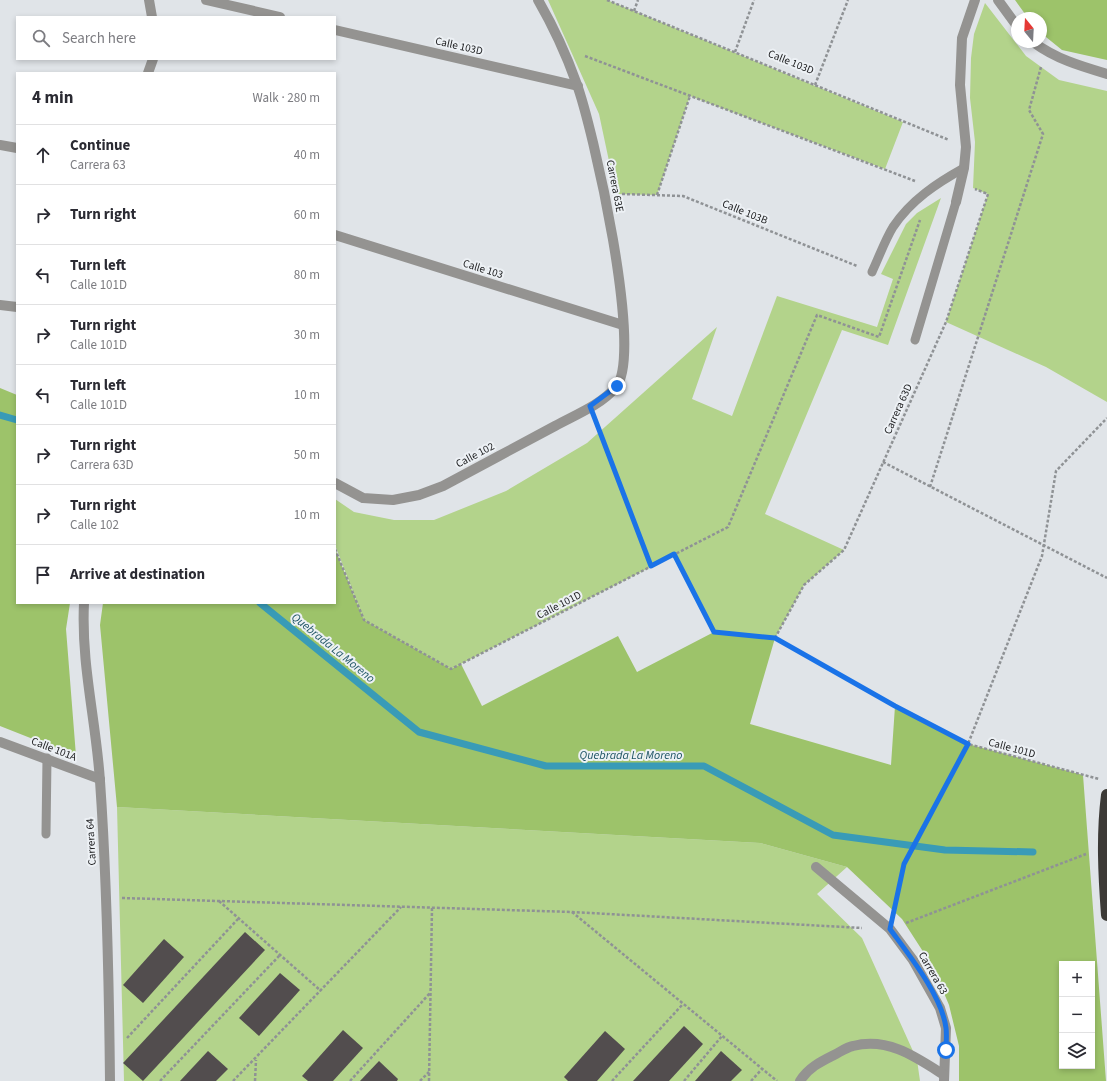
<!DOCTYPE html>
<meta charset="utf-8">
<style>
:root{--surface:#fff;--page:#f2f2f3;--text:#2b2b33;--muted:#7c7c81;--line:#e1e1e2}
body{margin:0;font-family:"Source Sans 3",sans-serif;background:var(--page);color:var(--text)}
.controls{position:absolute;right:12px;bottom:12px;display:grid;overflow:hidden;border-radius:0px;box-shadow:0 2px 6px #0003}
.controls button{width:36px;height:36px;display:grid;place-items:center;padding:0;border:0;border-bottom:1px solid var(--line);background:var(--surface);color:var(--text);font:20px sans-serif}
.compass{position:absolute;left:1011px;top:12px;width:36px;height:36px;border-radius:50%;background:var(--surface);box-shadow:0 2px 6px #0003;rotate:342deg}
.stop{position:absolute;width:12px;height:12px;margin:-9px;border:3px solid #1a73e8;border-radius:50%;background:#fff}
.stop.end{background:#1a73e8;border-color:#fff;box-shadow:0 1px 4px #0008}
.list{margin:0;padding:0;list-style:none}
h2{display:flex;justify-content:space-between;align-items:center;height:52px;margin:0;padding:0 16px;font-size:17px}
h2 small{font-size:13px;font-weight:400;color:var(--muted)}
.list li{display:grid;grid-template-columns:26px 1fr auto;gap:12px;align-items:center;box-sizing:border-box;height:60px;padding:0 16px;border-top:1px solid var(--line)}
.list b{display:block;font-size:15px;white-space:nowrap}
.list p{margin:0;font-size:13px;white-space:nowrap;color:var(--muted)}
.list em{font-size:13px;font-style:normal;color:var(--muted)}
.icon{flex:none;width:22px;height:22px;fill:none;stroke:currentColor;stroke-width:2;stroke-linecap:round;stroke-linejoin:round}
.map{position:relative;flex:none;width:1107px;height:1081px;overflow:hidden}
.search{position:absolute;background:var(--surface);box-shadow:0 2px 6px #0003;left:16px;top:16px;width:320px;height:44px;display:flex;align-items:center;gap:10px;box-sizing:border-box;padding:0 14px;border-radius:0px;color:var(--muted);font-size:15px}
.panel{position:absolute;background:var(--surface);box-shadow:0 2px 6px #0003;left:16px;top:72px;width:320px;height:532px;border-radius:0px}
.map>svg:first-child{display:block}
.green{fill:#b3d38b}
.forest{fill:#9dc36a;fill-rule:evenodd}
.lines{fill:none;stroke-linecap:round;stroke-linejoin:round}
.stream{stroke:#399bb7;stroke-width:7}
.building{fill:#524d4e}
.path{stroke:#8f9295;stroke-width:2.5;stroke-dasharray:3 2;stroke-linecap:butt}
.lane{stroke:#949391;stroke-width:9}
.street{stroke:#949391;stroke-width:10}
.highway{stroke:#3c3a37;stroke-width:12}
.route{stroke:#1a73e8;stroke-width:5}
.labels{text-anchor:middle;dominant-baseline:central;stroke-width:4;stroke-linejoin:round;paint-order:stroke}
.street-label{font-size:11px;fill:#202123;stroke:#edf1f5}
.water-label{font-size:12px;font-style:italic;fill:#1d5363;stroke:#edf1f5}
</style>
<div class="map">
<svg width="1107" height="1081" viewBox="0 0 1107 1081">
<rect width="100%" height="100%" fill="#e0e4e8"/>
<!-- green -->
<g class="green">
<polygon points="548,0 607,0 903,122 885,169 690,96 657,195 616,194 599,114"/>
<polygon points="985,3 1026,56 1059,80 1107,91 1107,402 1046,367 946,322 988,194 973,188 975,142 970,98 971,58 974,34"/>
<polygon points="941,198 888,345 842,330 765,514 844,550 804,585 775,638 714,632 674,555 451,669 364,620 335,545 335,499 354,512 394,520 434,520 506,491 587,443 717,327 692,399 732,416 777,296 877,327 893,279 881,274 906,224 917,213"/>
<polygon points="117,807 760,843 847,867 817,894 862,938 917,1060 920,1081 124,1081"/>
</g>
<!-- forest -->
<g class="forest">
<polygon points="1015,0 1107,0 1107,60 1062,50 1041,33 1041,18 1028,18"/>
<polygon points="0,388 17,395 17,603 70,603 66,629 76,756 0,726"/>
<path d="M 335,549 L 364,620 L 451,669 L 461,664 L 482,706 L 618,636 L 637,672 L 714,632 L 775,638 L 750,724 L 891,765 L 895,706 L 968,744 L 1083,775 L 1106,1081 L 959,1081 L 959,1046 L 949,1005 L 933,967 L 902,919 L 847,867 L 760,843 L 117,807 L 100,625 L 103,603 L 335,603 ZM 1062,964 L 1092,964 L 1092,1066 L 1062,1066 Z"/>
</g>
<g class="lines">
<!-- stream -->
<g class="stream">
<polyline points="0,415 17,420"/>
<polyline points="260,603 419,732 546,766 704,766 833,835 945,850 1033,852"/>
</g>
</g>
<!-- building -->
<g class="building">
<polygon points="245,932 265,950 143,1081 123,1063"/>
<polygon points="164,939 184,957 143,1003 123,985"/>
<polygon points="280,973 300,990 259,1036 239,1018"/>
<polygon points="684,1026 703,1044 669,1081 633,1081"/>
<polygon points="343,1030 363,1048 333,1081 308,1081 302,1076"/>
<polygon points="605,1031 625,1049 597,1081 568,1081 564,1077"/>
<polygon points="208,1051 228,1069 216,1081 180,1081"/>
<polygon points="721,1051 742,1070 731,1081 695,1081"/>
<polygon points="379,1061 398,1079 397,1081 360,1081"/>
</g>
<g class="lines">
<!-- path -->
<g class="path">
<polyline points="607,0 949,140"/>
<polyline points="634,11 638,0"/>
<polyline points="735,52 754,0"/>
<polyline points="585,56 915,181"/>
<polyline points="815,85 848,0"/>
<polyline points="622,194 683,196 857,266"/>
<polyline points="657,195 690,96"/>
<polyline points="596,423 651,566"/>
<polyline points="883,462 1107,578"/>
<polyline points="930,487 1043,134 1029,110 1041,67"/>
<polyline points="335,549 364,620 451,669 728,527 817,315 879,337 920,220"/>
<polyline points="674,555 714,632 775,638 895,706 968,744 1099,779"/>
<polyline points="775,638 804,585 844,550 946,322 988,194 975,189"/>
<polyline points="122,898 572,912 862,928"/>
<polyline points="219,901 321,991"/>
<polyline points="894,911 904,864 968,744 1042,556 1056,471 1107,418"/>
<polyline points="572,912 777,1081"/>
<polyline points="906,923 1086,854"/>
<polyline points="127,1038 238,919"/>
<polyline points="160,1081 280,955"/>
<polyline points="233,1081 401,907"/>
<polyline points="255,1081 256,1060"/>
<polyline points="350,1081 430,993"/>
<polyline points="420,1081 429,1072"/>
<polyline points="429,1081 432,908"/>
<polyline points="612,1081 683,1004"/>
<polyline points="684,1081 722,1036"/>
<polyline points="751,1081 762,1069"/>
</g>
<!-- lane -->
<g class="lane">
<path d="M 872,272 C 879,257 885,240 893,227 C 911,200 937,183 964,168"/>
<polyline points="915,340 956,202"/>
<polyline points="46,834 47,758"/>
</g>
<!-- street -->
<g class="street">
<polyline points="149,0 152,17"/>
<polyline points="206,0 280,17"/>
<polyline points="998,0 1017,26"/>
<polyline points="335,30 578,86"/>
<path d="M 1033,42 C 1056,59 1080,66 1107,74"/>
<polyline points="148,73 153,59"/>
<polyline points="0,145 17,148"/>
<polyline points="956,202 964,168 966,147 960,85 962,38 975,0"/>
<polyline points="335,235 623,325"/>
<polyline points="0,305 17,307"/>
<path d="M 335,483 L 363,498 L 393,500 L 419,495 L 443,486 C 480,466 518,446 555,426 C 575,415 601,405 616,387 C 644,354 593,127 576,82 C 566,54 553,26 538,0"/>
<path d="M 84,603 C 81,665 96,720 100,781 C 107,881 109,981 110,1081"/>
<polyline points="0,742 100,779"/>
<polyline points="816,867 890,929 913,960 940,1008 946,1028 944,1081"/>
<path d="M 800,1081 C 808,1068 820,1062 834,1055 C 840,1052 847,1047 853,1046 C 888,1037 916,1057 944,1075"/>
</g>
<!-- highway -->
<path class="highway" d="M 1107,795 C 1102,835 1104,875 1107,915"/>
</g>
<g class="lines">
<!-- route -->
<path class="route" d="M 617,386 L 590,406 L 651,566 L 674,554 L 714,632 L 775,638 L 895,706 L 968,744 L 904,864 L 890,929 C 909,955 942,996 946,1028 C 947,1035 946,1043 946,1050"/>
</g>
<g class="labels">
<!-- street labels -->
<g class="street-label">
<text transform="translate(459 46) rotate(13)">Calle 103D</text>
<text transform="translate(791 62) rotate(22)">Calle 103D</text>
<text transform="translate(615 186) rotate(79)">Carrera 63E</text>
<text transform="translate(745 212) rotate(22)">Calle 103B</text>
<text transform="translate(483 269) rotate(17)">Calle 103</text>
<text transform="translate(898 409) rotate(-66)">Carrera 63D</text>
<text transform="translate(475 455) rotate(-28)">Calle 102</text>
<text transform="translate(559 605) rotate(-27)">Calle 101D</text>
<text transform="translate(1012 748) rotate(15)">Calle 101D</text>
<text transform="translate(54 749) rotate(21)">Calle 101A</text>
<text transform="translate(91 842) rotate(-93)">Carrera 64</text>
<text transform="translate(933 973) rotate(60)">Carrera 63</text>
</g>
<!-- water labels -->
<g class="water-label">
<text transform="translate(333 648) rotate(39)">Quebrada La Moreno</text>
<text x="631" y="755">Quebrada La Moreno</text>
</g>
</g>
</svg>
<div class="controls">
<button>+</button>
<button>−</button>
<button><svg class="icon" aria-label="layers" viewBox="0 0 24 24"><path d="M12 4l9 5-9 5-9-5zM3 14l9 5 9-5"/></svg></button>
</div>
<svg class="compass" viewBox="-18 -18 36 36"><path d="M0-13l5 13h-10z" fill="#e53935"/><path d="M0 13l5-13h-10z" fill="#7c7c81"/></svg>
<div class="stop" style="left:946px;top:1050px"></div>
<div class="stop end" style="left:617px;top:386px"></div>
<div class="search"><svg class="icon" aria-label="search" viewBox="0 0 24 24"><circle cx="10" cy="10" r="6"/><path d="M15 15l6 6"/></svg>Search here</div>
<section class="panel">
<h2>4 min<small>Walk · 280 m</small></h2>
<ul class="list">
<li><svg class="icon" aria-label="ahead" viewBox="0 0 24 24"><path d="M12 20V5M6 11l6-6 6 6"/></svg><div><b>Continue</b><p>Carrera 63</p></div><em>40 m</em></li>
<li><svg class="icon" aria-label="right" viewBox="0 0 24 24"><path d="M7 20v-9h11M14 6l5 5-5 5"/></svg><div><b>Turn right</b></div><em>60 m</em></li>
<li><svg class="icon" aria-label="left" viewBox="0 0 24 24"><path d="M17 20v-9H6M10 6l-5 5 5 5"/></svg><div><b>Turn left</b><p>Calle 101D</p></div><em>80 m</em></li>
<li><svg class="icon" aria-label="right" viewBox="0 0 24 24"><path d="M7 20v-9h11M14 6l5 5-5 5"/></svg><div><b>Turn right</b><p>Calle 101D</p></div><em>30 m</em></li>
<li><svg class="icon" aria-label="left" viewBox="0 0 24 24"><path d="M17 20v-9H6M10 6l-5 5 5 5"/></svg><div><b>Turn left</b><p>Calle 101D</p></div><em>10 m</em></li>
<li><svg class="icon" aria-label="right" viewBox="0 0 24 24"><path d="M7 20v-9h11M14 6l5 5-5 5"/></svg><div><b>Turn right</b><p>Carrera 63D</p></div><em>50 m</em></li>
<li><svg class="icon" aria-label="right" viewBox="0 0 24 24"><path d="M7 20v-9h11M14 6l5 5-5 5"/></svg><div><b>Turn right</b><p>Calle 102</p></div><em>10 m</em></li>
<li><svg class="icon" aria-label="arrive" viewBox="0 0 24 24"><path d="M6 21V4h12l-3 4 3 4H6"/></svg><div><b>Arrive at destination</b></div></li>
</ul>
</section>
</div>
